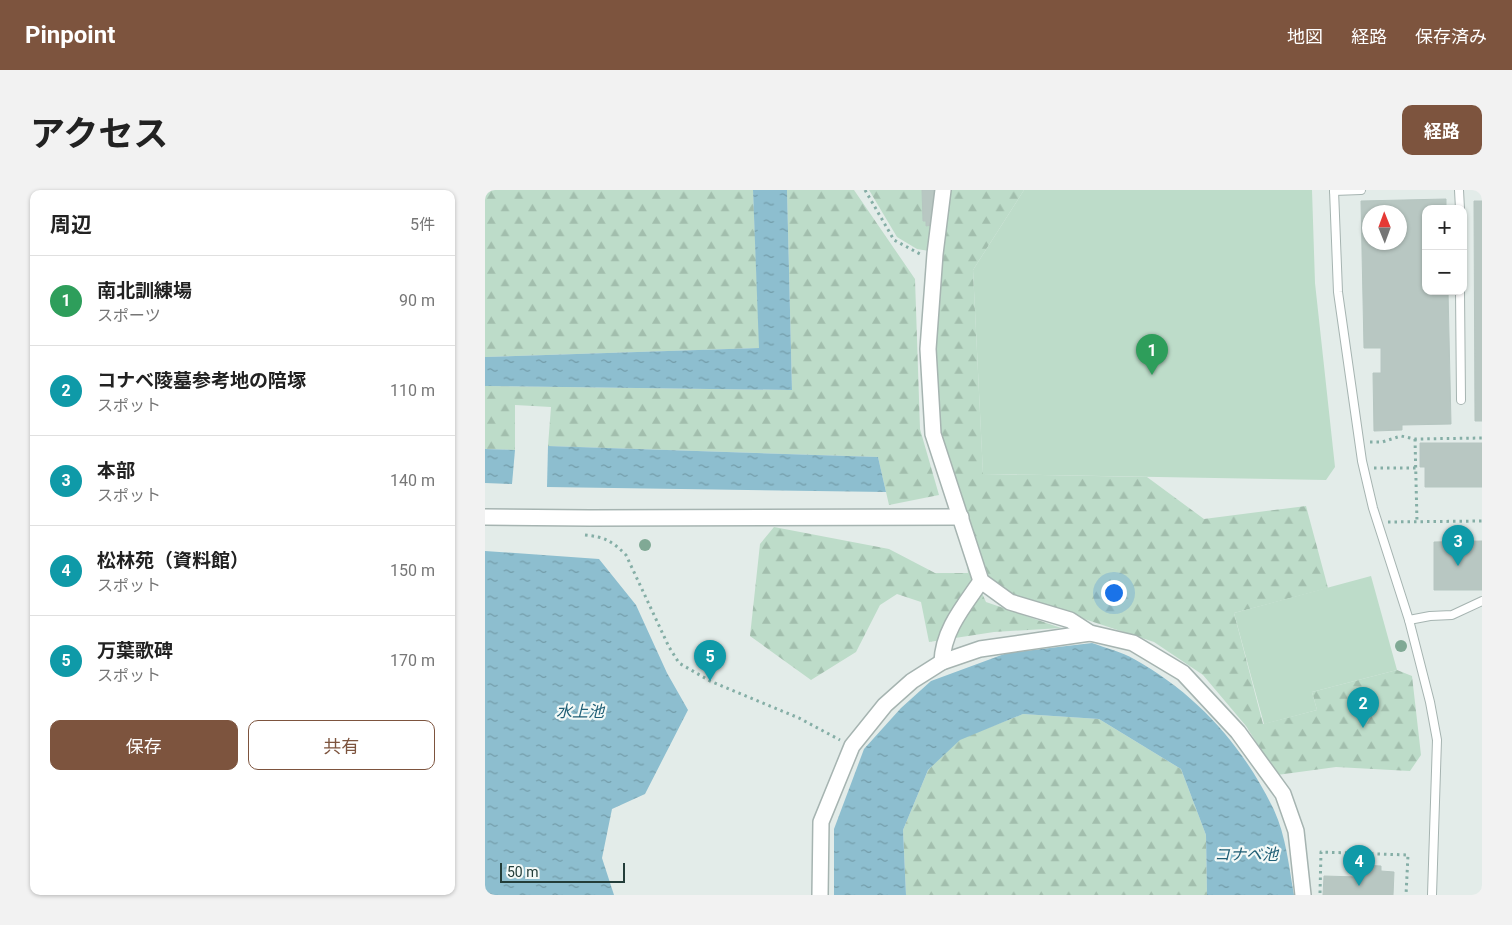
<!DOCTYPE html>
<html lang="ja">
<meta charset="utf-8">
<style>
:root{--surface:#fff;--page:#f2f2f2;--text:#222;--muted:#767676;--line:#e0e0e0;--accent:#7d543e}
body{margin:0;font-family:Roboto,"Noto Sans JP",sans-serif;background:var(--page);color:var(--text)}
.controls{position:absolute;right:15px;top:15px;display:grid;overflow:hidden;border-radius:10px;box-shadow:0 1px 4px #0004}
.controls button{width:45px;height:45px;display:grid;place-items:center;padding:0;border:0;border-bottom:1px solid var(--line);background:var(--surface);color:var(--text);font:25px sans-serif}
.compass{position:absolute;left:877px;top:15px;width:45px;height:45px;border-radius:50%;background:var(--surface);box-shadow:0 1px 4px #0004;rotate:359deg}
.scale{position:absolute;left:15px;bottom:12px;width:125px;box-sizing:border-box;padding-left:5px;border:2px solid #233d39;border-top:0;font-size:14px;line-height:18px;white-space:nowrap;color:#233d39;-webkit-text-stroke:4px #f3f9f7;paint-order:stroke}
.you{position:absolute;left:628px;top:402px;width:18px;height:18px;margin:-12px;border:4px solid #fff;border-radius:50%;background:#1a73e8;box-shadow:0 0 0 8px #1a73e833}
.badge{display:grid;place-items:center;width:32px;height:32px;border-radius:50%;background:var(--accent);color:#fff;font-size:16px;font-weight:700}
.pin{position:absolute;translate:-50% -41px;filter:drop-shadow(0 1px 2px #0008)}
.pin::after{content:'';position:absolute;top:26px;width:18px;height:15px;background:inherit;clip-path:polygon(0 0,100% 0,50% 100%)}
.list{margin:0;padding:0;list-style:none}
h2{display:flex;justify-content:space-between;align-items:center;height:65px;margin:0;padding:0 20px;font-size:21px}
h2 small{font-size:16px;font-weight:400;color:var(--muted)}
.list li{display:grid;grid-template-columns:32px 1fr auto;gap:15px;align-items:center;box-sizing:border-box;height:90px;padding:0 20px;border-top:1px solid var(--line)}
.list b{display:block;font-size:19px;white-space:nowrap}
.list p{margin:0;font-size:16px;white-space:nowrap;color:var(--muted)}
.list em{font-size:16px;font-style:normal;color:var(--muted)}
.actions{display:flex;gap:10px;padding:15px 20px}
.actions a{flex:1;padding:11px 0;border:1px solid var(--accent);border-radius:10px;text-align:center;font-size:18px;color:var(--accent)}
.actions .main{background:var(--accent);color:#fff}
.map{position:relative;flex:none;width:997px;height:705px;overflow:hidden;border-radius:10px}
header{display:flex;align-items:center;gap:30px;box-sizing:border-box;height:70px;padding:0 25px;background:var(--accent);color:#fff}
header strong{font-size:24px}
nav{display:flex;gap:28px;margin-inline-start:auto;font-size:18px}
.intro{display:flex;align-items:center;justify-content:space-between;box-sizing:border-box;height:120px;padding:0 30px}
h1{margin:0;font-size:35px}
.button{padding:12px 22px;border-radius:10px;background:var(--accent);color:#fff;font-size:18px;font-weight:700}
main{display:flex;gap:30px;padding:0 30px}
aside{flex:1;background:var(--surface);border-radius:10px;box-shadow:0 1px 4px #0004}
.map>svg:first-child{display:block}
.forest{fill:url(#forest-firs)}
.pitch{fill:#bddcc9}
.water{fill:url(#water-ripples)}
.building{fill:#b8c7c2;stroke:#b6c6c1;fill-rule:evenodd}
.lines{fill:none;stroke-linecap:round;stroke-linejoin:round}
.service-casing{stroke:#a6b4b1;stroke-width:10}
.minor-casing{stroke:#a6b4b1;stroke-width:18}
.path{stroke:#85aea6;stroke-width:3;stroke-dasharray:2.5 4;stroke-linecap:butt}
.service{stroke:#fff;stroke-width:8}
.minor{stroke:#fff;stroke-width:15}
.tree{fill:#80a995}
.labels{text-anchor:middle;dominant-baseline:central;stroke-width:4.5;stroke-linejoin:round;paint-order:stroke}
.water-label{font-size:16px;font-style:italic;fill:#205f76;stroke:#f3f9f7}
</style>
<header>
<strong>Pinpoint</strong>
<nav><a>地図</a><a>経路</a><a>保存済み</a></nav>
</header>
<div class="intro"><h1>アクセス</h1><a class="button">経路</a></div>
<main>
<aside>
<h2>周辺<small>5件</small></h2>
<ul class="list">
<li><span class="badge" style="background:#2e9e5b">1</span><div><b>南北訓練場</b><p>スポーツ</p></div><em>90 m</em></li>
<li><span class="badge" style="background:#0f9aa8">2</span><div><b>コナベ陵墓参考地の陪塚</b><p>スポット</p></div><em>110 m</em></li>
<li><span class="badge" style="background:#0f9aa8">3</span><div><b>本部</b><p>スポット</p></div><em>140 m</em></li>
<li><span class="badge" style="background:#0f9aa8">4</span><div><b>松林苑（資料館）</b><p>スポット</p></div><em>150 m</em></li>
<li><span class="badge" style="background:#0f9aa8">5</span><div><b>万葉歌碑</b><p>スポット</p></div><em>170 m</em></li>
</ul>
<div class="actions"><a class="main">保存</a><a>共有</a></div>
</aside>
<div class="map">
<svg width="997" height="705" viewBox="0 0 997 705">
<defs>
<pattern id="forest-firs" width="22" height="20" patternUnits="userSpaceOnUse" patternTransform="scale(1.25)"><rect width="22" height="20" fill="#bddcc9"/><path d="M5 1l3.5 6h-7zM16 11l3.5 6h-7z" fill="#a2bead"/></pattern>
<pattern id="water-ripples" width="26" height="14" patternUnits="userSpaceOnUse" patternTransform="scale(1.25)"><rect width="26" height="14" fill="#8dbecf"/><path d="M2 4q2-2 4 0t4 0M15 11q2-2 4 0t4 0" fill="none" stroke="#739ca9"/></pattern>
</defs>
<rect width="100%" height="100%" fill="#e3ece9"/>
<!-- forest -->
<g class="forest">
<polygon points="0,0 268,0 275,158 0,167"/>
<polygon points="302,0 369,0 430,89 435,239 454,305 404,315 393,267 63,256 66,217 30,215 30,260 0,259 0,196 307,200"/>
<polygon points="384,0 453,0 450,62 432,59 412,47"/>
<polygon points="465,0 539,0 488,80 498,284 662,287 719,329 821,316 843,398 749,423 778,534 832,520 827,502 912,480 927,486 936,565 925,581 851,577 792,585 761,536 718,485 669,452 514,401 504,387 452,243 449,184 453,78"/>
<polygon points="289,337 404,359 450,383 483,383 481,369 501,412 576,438 509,442 444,452 436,412 412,404 395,415 371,462 326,490 265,446 275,354"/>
<polygon points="538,524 614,529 696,579 721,645 722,705 421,705 418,640 443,580 475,549"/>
</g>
<!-- pitch -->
<g class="pitch">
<polygon points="539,0 827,0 830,93 850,277 841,290 498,284 488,80"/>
<polygon points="886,386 912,480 827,502 832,520 779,534 749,423"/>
</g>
<!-- water -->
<g class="water">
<polygon points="268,0 302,0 307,200 0,196 0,167 274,158"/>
<polygon points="63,256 393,267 401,302 62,297"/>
<polygon points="0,259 30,260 27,294 0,293"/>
<polygon points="0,361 114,369 151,415 182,483 203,520 160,604 127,619 117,668 129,705 0,705"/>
<path d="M 607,453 C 621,458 637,462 649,469 C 712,504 758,556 789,620 C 801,646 804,677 809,705 L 722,705 L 721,645 L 696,579 L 614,529 L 538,524 L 475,550 L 443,580 L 418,640 L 421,705 L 349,705 L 349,639 L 379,559 L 416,518 L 446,491 L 522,463 Z"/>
</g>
<!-- building -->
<g class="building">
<polygon points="437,0 451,0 448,35 441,36 441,31 438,31"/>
<path d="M 961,9 L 961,19 L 941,19 L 941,101 L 963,101 L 966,234 L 917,235 L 917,240 L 889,241 L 888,183 L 896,183 L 896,158 L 879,158 L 876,11 ZM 884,22 L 914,22 L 914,52 L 884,52 Z"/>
<polygon points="989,11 997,11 997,231 990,231"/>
<polygon points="935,253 997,253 997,297 940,297 940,277 935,277"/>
<polygon points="997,351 997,400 949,400 949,352"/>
<polygon points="877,675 896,676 896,681 909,682 908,705 838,705 839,686 872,687 872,681 877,681"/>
</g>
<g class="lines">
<!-- service casing -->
<g class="service-casing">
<g id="service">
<polyline points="849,0 853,102 877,271 888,318 924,430 945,512 952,550 947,705"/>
<polyline points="974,0 975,19"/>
<polyline points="849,1 876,0"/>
<polyline points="975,101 976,210"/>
<polyline points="924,430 945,426 967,425 997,411"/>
</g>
</g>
<!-- minor casing -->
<g class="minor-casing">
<g id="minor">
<polyline points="458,0 450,64 443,159 448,244 496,391 525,412 585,430 605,443 648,453 698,483 753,542 798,604 811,641 818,705"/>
<polyline points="0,327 105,328 476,327"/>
<path d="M 457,472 C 458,440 479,416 496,391"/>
<polyline points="335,705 336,632 367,556 400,515 427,491 457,472 495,459 605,443"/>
</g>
</g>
<!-- path -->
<g class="path">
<polyline points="380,0 409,50 435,64"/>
<polyline points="930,249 932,332"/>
<polyline points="885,252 897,252 916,246 930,249 997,248"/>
<polyline points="889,278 931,278"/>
<polyline points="903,332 997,331"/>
<path d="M 100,345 C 120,347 127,351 141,365 L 184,457 L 194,473 L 225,491 L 314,528 L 355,550"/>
<polyline points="835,703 836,662 923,665 921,705"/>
</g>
<!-- service -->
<use href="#service" class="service"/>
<!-- minor -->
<use href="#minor" class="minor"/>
</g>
<!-- trees -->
<g class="tree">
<circle cx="160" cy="355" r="6"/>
<circle cx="916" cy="456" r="6"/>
</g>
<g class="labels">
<!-- water labels -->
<g class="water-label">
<text x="95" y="521">水上池</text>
<text x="761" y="664">コナベ池</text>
</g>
</g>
</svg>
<div class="controls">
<button>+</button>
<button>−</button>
</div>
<svg class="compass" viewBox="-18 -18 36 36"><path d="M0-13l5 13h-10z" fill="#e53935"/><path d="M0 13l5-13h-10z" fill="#767676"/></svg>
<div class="scale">50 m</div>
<div class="you"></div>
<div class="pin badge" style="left:667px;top:185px;background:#2e9e5b">1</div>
<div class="pin badge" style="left:878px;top:538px;background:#0f9aa8">2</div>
<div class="pin badge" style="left:973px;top:376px;background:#0f9aa8">3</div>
<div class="pin badge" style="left:874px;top:696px;background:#0f9aa8">4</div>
<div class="pin badge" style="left:225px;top:491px;background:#0f9aa8">5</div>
</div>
</main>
